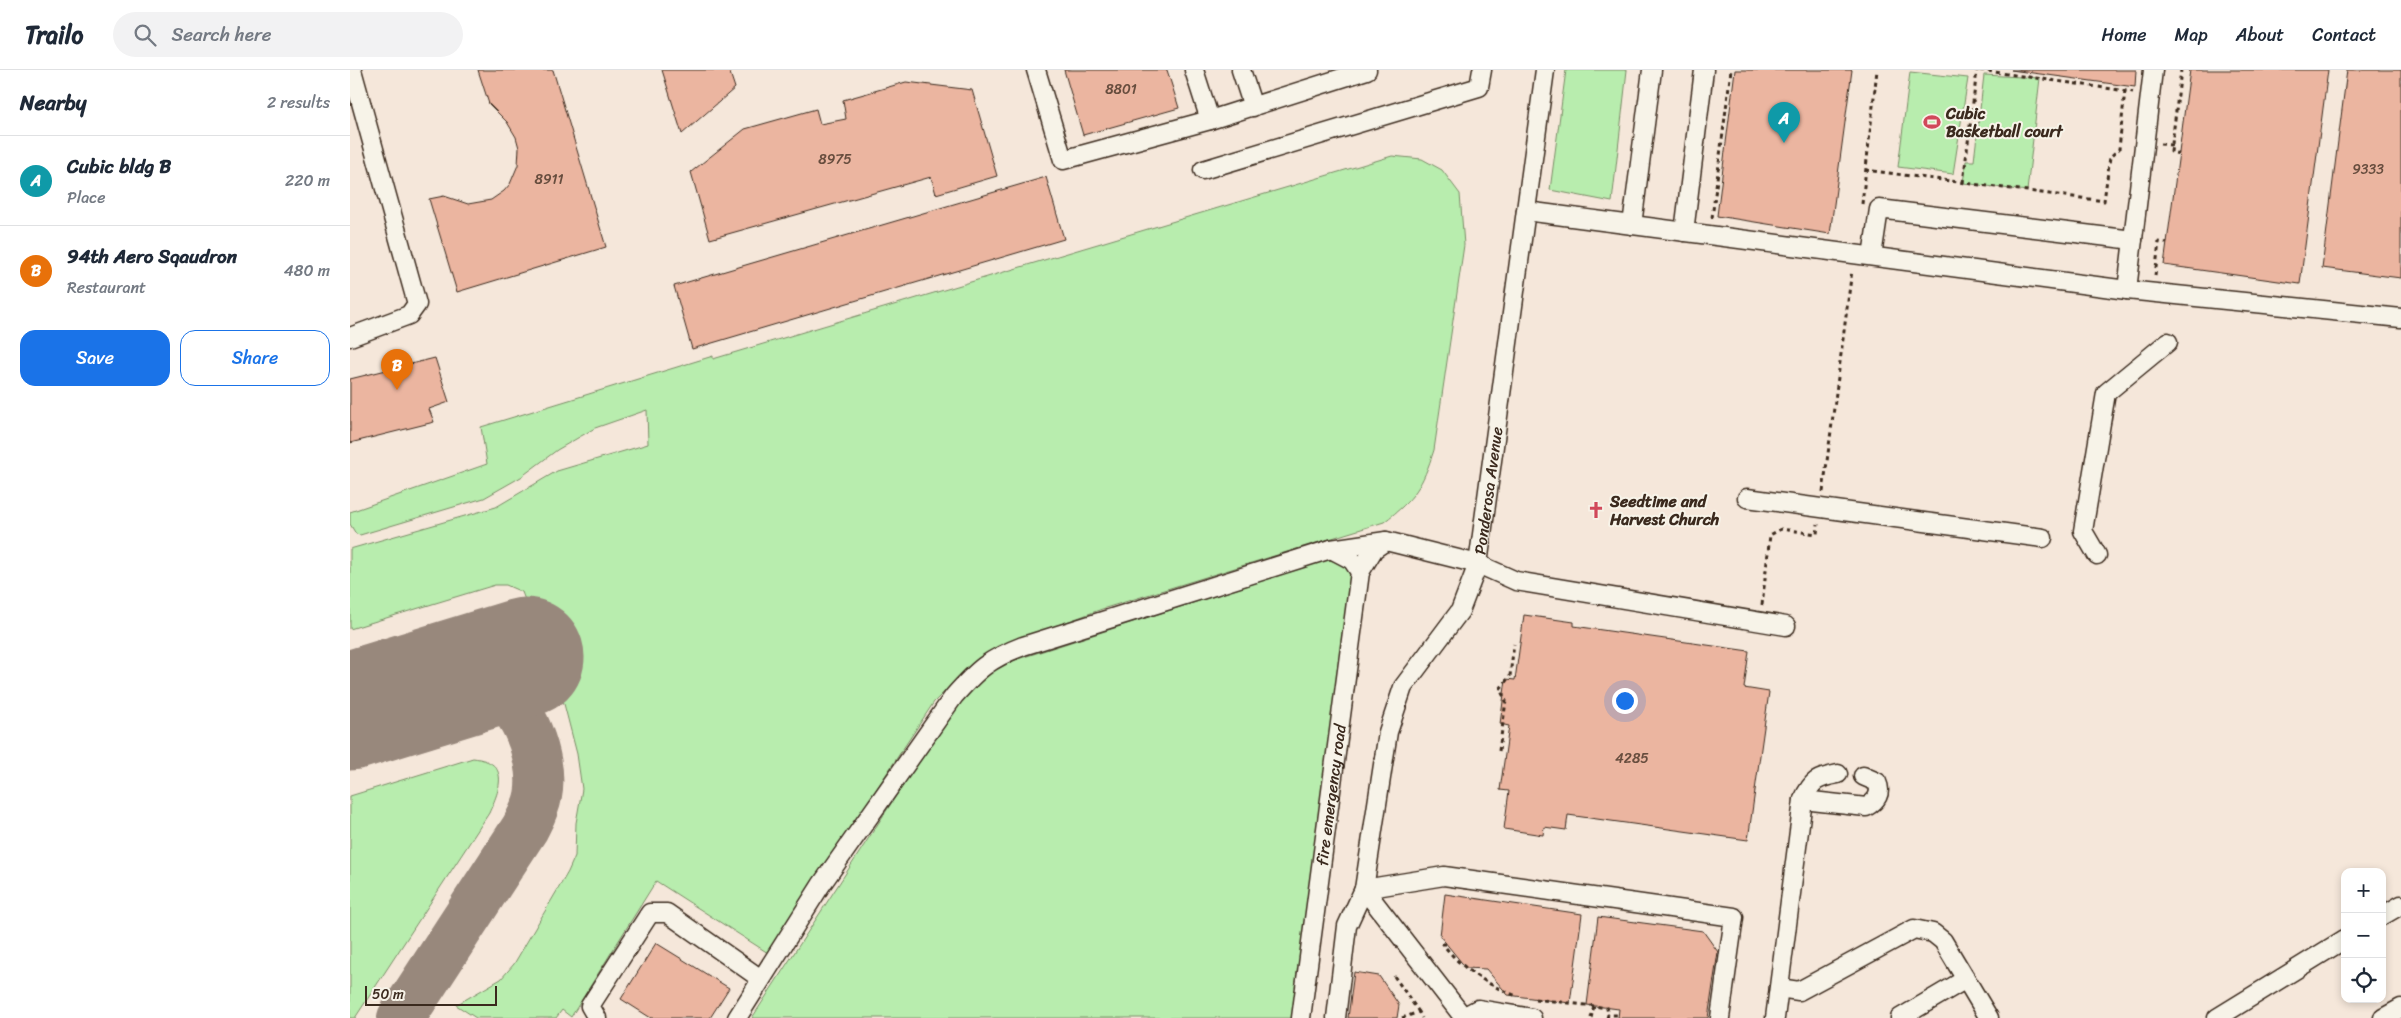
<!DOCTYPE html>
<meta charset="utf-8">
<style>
:root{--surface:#fff;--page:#f2f2f3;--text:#1f2937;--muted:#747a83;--line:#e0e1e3;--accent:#1a73e8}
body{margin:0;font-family:Sriracha,sans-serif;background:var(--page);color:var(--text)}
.controls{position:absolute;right:15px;bottom:15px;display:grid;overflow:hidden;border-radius:10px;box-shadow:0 2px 8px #0003}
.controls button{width:45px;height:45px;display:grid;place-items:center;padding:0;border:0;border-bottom:1px solid var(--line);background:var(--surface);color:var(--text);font:25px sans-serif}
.scale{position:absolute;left:15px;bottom:12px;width:132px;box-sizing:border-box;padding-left:5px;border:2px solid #3b2a1e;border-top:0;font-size:14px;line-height:18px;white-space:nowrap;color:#3b2a1e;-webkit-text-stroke:4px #f7f3e8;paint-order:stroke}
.you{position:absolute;left:1274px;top:630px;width:18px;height:18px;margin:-12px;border:4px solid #fff;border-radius:50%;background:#1a73e8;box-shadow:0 0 0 8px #1a73e833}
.badge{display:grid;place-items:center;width:32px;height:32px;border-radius:50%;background:var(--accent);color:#fff;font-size:16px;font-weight:700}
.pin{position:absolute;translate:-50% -41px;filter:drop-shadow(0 1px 2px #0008)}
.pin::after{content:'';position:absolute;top:26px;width:18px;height:15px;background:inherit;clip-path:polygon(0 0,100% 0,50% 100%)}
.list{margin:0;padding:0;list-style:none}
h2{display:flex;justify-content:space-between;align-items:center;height:65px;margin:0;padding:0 20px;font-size:21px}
h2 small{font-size:16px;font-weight:400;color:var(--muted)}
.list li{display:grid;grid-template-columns:32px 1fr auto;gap:15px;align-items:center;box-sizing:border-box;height:90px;padding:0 20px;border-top:1px solid var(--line)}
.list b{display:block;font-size:19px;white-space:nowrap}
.list p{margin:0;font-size:16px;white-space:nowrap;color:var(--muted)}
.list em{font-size:16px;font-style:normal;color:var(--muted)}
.actions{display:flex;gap:10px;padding:15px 20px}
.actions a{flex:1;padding:11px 0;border:1px solid var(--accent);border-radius:15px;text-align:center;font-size:18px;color:var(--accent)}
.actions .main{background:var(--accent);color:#fff}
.icon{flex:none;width:28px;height:28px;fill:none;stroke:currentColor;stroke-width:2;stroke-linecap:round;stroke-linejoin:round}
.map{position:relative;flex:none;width:2051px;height:948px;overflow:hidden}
header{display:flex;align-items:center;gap:30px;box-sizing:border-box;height:70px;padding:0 25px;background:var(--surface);border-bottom:1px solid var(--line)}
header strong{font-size:24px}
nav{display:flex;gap:28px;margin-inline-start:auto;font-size:18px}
.search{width:350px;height:45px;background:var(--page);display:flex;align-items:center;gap:12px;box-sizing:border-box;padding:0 18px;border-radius:28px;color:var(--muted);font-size:19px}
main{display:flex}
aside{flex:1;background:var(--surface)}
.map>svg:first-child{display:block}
.green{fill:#b8edae;stroke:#7a8c66}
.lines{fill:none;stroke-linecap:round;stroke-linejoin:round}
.taxiway{stroke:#98887c;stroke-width:48}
.runway{stroke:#98887c;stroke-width:119}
.building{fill:#ebb5a0;stroke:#3b2a1e}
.minor-casing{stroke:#3b2a1e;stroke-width:21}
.path{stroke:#3b2a1e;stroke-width:3;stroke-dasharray:4 4;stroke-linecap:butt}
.minor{stroke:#f7f3e8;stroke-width:18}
.labels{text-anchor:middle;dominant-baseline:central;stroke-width:4;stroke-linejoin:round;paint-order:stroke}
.number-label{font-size:14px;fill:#674d3e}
.poi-label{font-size:16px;font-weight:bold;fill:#3b2a1e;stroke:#f7f3e8;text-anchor:start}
.street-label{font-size:16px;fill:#3b2a1e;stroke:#f7f3e8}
</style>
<header>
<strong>Trailo</strong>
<div class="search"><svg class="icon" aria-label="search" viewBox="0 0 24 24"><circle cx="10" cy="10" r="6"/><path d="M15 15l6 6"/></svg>Search here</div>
<nav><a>Home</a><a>Map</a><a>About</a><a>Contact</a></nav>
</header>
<main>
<aside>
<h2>Nearby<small>2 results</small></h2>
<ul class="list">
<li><span class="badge" style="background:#0f9aa8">A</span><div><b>Cubic bldg B</b><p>Place</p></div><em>220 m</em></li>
<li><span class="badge" style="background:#e8710a">B</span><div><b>94th Aero Sqaudron</b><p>Restaurant</p></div><em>480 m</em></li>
</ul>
<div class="actions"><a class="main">Save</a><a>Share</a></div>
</aside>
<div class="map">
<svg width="2051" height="948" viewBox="0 0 2051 948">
<rect width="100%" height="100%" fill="#f5e7da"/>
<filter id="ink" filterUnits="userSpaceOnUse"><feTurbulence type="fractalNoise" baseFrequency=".02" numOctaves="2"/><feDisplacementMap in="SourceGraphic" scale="10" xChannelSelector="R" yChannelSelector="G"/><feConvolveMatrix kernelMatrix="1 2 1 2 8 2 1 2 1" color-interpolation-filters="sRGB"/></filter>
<g filter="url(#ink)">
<!-- green -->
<g class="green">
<polygon points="1216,0 1277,0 1262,132 1200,120"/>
<polygon points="1560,2 1618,8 1603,104 1548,97"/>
<polygon points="1634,5 1690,8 1677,121 1613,113 1616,91 1624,91"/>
<path d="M 1042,86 L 1072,89 L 1092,100 L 1110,124 L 1114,175 L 1084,380 C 1072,417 1065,428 1034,452 L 752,539 L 681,565 L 642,584 L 614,602 L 584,632 L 418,883 L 306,811 L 221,947 L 212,940 L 206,948 L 126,948 L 106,935 L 151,909 L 164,894 L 218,802 L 225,786 L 226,753 L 232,719 L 227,684 L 213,630 L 172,522 L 156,515 L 145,515 L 0,559 L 0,479 L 146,437 L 207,401 L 298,374 L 297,340 L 245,358 L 207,380 L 171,407 L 134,428 L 10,465 L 6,464 L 0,454 L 0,442 L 137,394 L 131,357 L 363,286 L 363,289 Z"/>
<polygon points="977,490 992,492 1004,510 945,948 402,948 614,621 649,595"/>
<path d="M 123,688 C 161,692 150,719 139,743 L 5,948 L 0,948 L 0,726 Z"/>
</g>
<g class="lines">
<!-- taxiway -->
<path class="taxiway" d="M 51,948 L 175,758 C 180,748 186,738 188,726 C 194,696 178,643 152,626 C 136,615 116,613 97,611"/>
<!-- runway -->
<polyline class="runway" points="0,641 175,587"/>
</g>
<!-- building -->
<g class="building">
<polygon points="128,0 203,0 256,177 107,222 79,129 94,126 118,134 141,130 154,121 160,114 168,95 169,78 166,67 157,52 139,34"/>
<polygon points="312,0 379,0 385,18 332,64"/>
<polygon points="714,0 817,0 829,38 733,65"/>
<polygon points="1385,0 1502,0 1480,164 1367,146"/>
<polygon points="1661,0 1786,0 1785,17"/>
<polygon points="1840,0 1978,0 1950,214 1814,195"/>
<polygon points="1997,0 2051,0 2051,208 1972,198"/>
<polygon points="556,12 622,20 647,106 586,124 581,107 360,169 341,102 395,59 466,39 470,54 496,49 493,30"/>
<polygon points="696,107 714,169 342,279 324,216"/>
<polygon points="85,288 99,332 79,339 84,352 0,373 0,309"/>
<polygon points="1174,545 1224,552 1224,556 1399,581 1394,618 1419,622 1398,770 1218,745 1216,760 1194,757 1193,765 1154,759 1159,721 1150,720 1159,656 1150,654 1156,609 1165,610"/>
<polygon points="1095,824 1232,844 1220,933 1158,925 1136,899 1116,898 1090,866"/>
<polygon points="1248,847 1353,861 1368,882 1358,948 1268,948 1269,939 1237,935"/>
<polygon points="306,873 379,918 360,948 301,948 271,929"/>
<polygon points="1004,902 1029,906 1049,935 1047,948 998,948"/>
</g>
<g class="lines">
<!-- minor casing -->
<g class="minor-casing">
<g id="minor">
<polyline points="686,0 713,90 860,50"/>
<polyline points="844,0 860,50 1017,0"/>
<polyline points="891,0 903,37"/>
<polyline points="853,100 1129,17 1132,0"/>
<polyline points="1176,141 1777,220 2051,248"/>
<polyline points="1282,155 1302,0"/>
<polyline points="1334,162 1354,0"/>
<polyline points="1522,186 1529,139 1783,170"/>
<polyline points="1777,220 1803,0"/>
<polyline points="0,267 59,245 67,234 2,0"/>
<polyline points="1397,428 1693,468"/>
<polyline points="1747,485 1733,461 1756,323 1818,272"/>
<polyline points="1010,502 1024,479 1036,471"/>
<path d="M 1453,730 L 1516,737 C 1527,731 1532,723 1527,712 L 1513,706"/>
<polyline points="1014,819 1094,806 1384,847 1370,948"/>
<polyline points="1014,819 1114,948"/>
<polyline points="2032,846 2051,835"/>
<polyline points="1429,918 1449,921 1564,859 1583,863 1593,871 1639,948"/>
<polyline points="1113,947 1128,939 1182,948"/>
<polyline points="247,948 240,936 300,843 317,843 411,909"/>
<path d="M 387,948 L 471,815 L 604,626 C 628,599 639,589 673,576 L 981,479 L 1036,471 L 1128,494 L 1166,511 L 1436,556"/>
<path id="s1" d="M 951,948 L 1010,502 L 1002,490 L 981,479"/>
<path id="s2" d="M 986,948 L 997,856 L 1014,819 L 1038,662 L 1053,617 L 1110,541 L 1128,494 L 1195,0"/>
<path d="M 1425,948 L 1453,730 C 1462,710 1467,708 1488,704"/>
<polyline points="1550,948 1616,909"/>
<polyline points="1867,948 1995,869"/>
<polyline points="2033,948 2051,938"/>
</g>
</g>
<!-- path -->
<g class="path">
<polyline points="1630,0 1783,22"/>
<polyline points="1810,74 1822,75"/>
<polyline points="1829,84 1821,82 1831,0"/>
<polyline points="1515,100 1754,131 1760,87 1769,79 1775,20"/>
<polyline points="1613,113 1627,0"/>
<polyline points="1512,134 1527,0"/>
<polyline points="1362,148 1381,0"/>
<polyline points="1805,206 1809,172 1817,173"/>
<polyline points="1473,422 1502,200"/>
<polyline points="1412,535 1420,465 1431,459 1467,464 1468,454"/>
<polyline points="1149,681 1156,631 1150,619 1160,606 1164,574"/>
<path d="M 1096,874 L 1093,874 C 1110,898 1139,916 1167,926"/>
<polyline points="1044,906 1069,942"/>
<polyline points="1185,929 1244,936"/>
<polyline points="1052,948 1069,942 1072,948"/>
<polyline points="1241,948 1244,936 1257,938 1258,945"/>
<polyline points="1257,948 1258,945 1268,945"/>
</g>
<!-- minor -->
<use href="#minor" class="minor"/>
</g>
</g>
<!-- icons -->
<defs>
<g id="stadium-bare" transform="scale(1.35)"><path d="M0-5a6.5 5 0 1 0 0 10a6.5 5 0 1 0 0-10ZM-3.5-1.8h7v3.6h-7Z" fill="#d1495b" stroke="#f7f3e8" stroke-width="2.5" paint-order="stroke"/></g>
<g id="church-bare" transform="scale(1.35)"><path d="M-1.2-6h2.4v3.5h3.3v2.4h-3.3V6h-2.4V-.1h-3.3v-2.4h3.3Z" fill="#d1495b" stroke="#f7f3e8" stroke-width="2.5" paint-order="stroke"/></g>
</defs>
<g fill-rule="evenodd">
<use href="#stadium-bare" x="1582" y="52"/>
<use href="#church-bare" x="1246" y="440"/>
</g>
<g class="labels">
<!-- number labels -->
<g class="number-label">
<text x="771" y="19">8801</text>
<text x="485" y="89">8975</text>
<text x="2018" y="99">9333</text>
<text x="199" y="109">8911</text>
<text x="1282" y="688">4285</text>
</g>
<!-- poi labels -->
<g class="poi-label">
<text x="1596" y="43">Cubic<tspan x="1596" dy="18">Basketball court</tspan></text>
<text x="1260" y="431">Seedtime and<tspan x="1260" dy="18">Harvest Church</tspan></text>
</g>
<!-- street labels -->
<g class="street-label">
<text stroke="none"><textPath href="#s2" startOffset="559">Ponderosa Avenue</textPath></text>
<text stroke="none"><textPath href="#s1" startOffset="225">fire emergency road</textPath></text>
</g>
</g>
</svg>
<div class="controls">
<button>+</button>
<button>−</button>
<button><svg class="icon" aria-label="locate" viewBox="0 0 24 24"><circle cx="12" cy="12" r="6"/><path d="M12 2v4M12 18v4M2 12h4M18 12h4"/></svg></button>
</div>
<div class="scale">50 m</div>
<div class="you"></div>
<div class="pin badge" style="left:1434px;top:73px;background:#0f9aa8">A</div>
<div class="pin badge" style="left:47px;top:320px;background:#e8710a">B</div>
</div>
</main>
